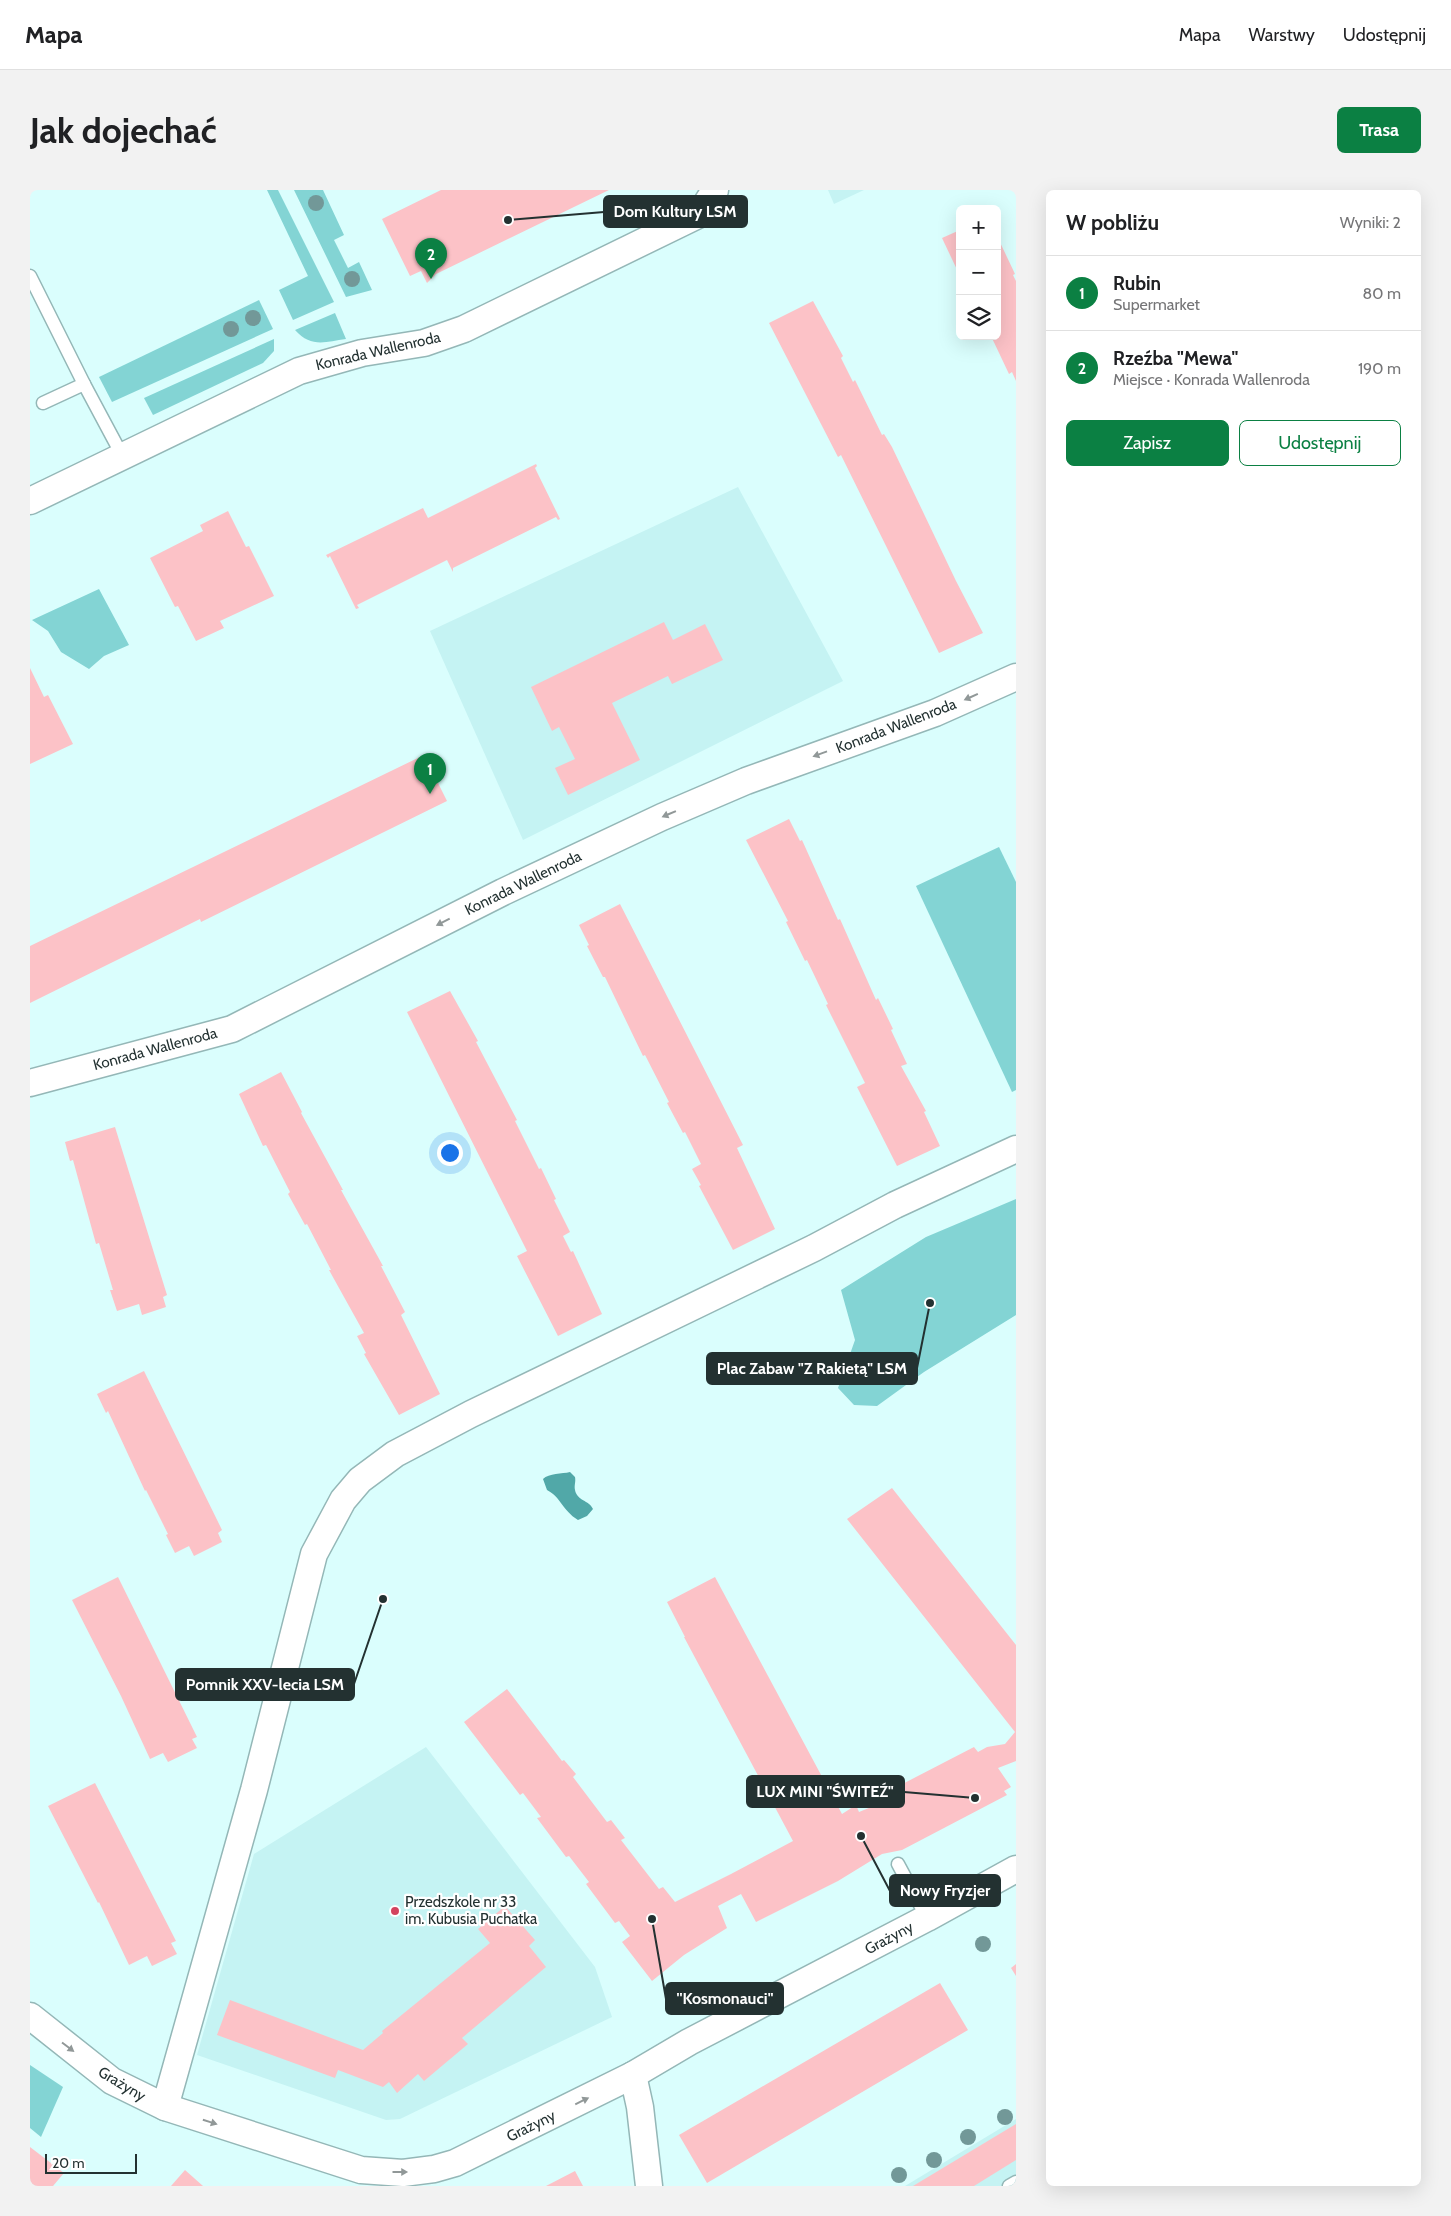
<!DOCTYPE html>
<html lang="pl">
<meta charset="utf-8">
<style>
:root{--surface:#fff;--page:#f2f2f2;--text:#202124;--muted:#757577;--line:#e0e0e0;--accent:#0b8043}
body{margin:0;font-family:Cabin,sans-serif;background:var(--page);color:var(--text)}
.controls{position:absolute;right:15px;top:15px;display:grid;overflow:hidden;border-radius:8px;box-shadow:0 5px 20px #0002}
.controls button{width:45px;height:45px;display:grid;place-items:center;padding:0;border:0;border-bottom:1px solid var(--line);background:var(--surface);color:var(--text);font:25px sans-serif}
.scale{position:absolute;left:15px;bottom:12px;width:92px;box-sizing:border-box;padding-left:5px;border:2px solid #233131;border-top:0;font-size:14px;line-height:18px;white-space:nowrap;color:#233131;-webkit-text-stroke:4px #fff;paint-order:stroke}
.you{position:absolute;left:419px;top:962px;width:18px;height:18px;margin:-12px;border:4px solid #fff;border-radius:50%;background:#1a73e8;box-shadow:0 0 0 8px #1a73e833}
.badge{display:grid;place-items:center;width:32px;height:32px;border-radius:50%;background:var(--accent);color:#fff;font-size:16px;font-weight:700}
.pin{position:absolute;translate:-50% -41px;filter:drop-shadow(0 1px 2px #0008)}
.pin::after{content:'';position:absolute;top:26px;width:18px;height:15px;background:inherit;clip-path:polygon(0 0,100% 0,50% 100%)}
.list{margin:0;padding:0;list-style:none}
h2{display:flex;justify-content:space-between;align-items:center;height:65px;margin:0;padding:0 20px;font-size:21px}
h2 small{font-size:16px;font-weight:400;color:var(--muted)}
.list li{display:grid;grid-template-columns:32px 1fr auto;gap:15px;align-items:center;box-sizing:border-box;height:75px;padding:0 20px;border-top:1px solid var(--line)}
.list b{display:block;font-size:19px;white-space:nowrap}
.list p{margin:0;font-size:16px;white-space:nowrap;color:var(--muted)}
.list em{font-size:16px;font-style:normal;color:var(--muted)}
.actions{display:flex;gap:10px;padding:15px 20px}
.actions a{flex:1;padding:11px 0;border:1px solid var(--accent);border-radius:8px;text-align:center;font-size:18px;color:var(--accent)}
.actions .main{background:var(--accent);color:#fff}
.icon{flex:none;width:28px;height:28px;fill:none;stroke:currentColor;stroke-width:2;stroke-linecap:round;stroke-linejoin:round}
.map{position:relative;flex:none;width:986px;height:1996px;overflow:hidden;border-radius:8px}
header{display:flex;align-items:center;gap:30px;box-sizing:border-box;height:70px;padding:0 25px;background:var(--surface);border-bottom:1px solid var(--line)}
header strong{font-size:24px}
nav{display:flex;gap:28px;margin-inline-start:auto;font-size:18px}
.intro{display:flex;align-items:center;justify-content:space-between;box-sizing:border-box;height:120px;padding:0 30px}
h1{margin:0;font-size:35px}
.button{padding:12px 22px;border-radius:8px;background:var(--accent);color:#fff;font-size:18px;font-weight:700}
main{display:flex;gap:30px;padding:0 30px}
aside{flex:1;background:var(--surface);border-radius:8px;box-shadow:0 5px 20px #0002}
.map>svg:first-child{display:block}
.built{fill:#c5f3f3}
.green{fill:#83d4d4}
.water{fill:#51a8a8}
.building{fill:#fcc2c7}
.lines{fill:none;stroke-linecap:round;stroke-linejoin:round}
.lane-casing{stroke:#94b7b7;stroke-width:15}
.street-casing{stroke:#94b7b7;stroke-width:29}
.lane{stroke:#fff;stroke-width:12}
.street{stroke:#fff;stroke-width:26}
.tree{fill:#729898}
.oneway{fill:#919898}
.poi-dot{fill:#d3435f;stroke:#fff;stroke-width:2}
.labels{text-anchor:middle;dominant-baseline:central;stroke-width:4.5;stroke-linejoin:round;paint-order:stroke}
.street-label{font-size:15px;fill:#233131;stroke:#fff}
.poi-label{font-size:15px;fill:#233131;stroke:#fff;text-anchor:start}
.leader{fill:none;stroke:#233131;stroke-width:2}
.callout-dot{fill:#233131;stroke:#fff;stroke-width:2}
.callout{fill:#233131;stroke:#233131;stroke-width:2}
.callout-label{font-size:16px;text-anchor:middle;font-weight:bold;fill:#fff}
</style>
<header>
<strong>Mapa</strong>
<nav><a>Mapa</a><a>Warstwy</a><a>Udostępnij</a></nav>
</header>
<div class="intro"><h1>Jak dojechać</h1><a class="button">Trasa</a></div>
<main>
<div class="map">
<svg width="986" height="1996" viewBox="0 0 986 1996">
<rect width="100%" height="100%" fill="#dafefd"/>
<!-- built -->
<g class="built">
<polygon points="798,0 834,0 804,14"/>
<polygon points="708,297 813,491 493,650 400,441"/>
<polygon points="396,1557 565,1777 582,1827 370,1929 356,1930 167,1865 224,1664"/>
<polygon points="986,1929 986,1996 875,1996"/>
</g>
<!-- green -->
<g class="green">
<polygon points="237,0 248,0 304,112 263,130 249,100 278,86"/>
<polygon points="264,0 293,0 314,45 304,50 318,78 329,72 342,100 316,107"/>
<polygon points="229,110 243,139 82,212 69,187"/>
<path d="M 305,123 L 316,149 C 295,152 281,158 265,140 Z"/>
<polygon points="244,149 244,161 233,173 123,225 114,208"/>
<polygon points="69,399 99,455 74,466 59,479 31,462 18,441 2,430"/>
<polygon points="969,657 986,692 986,900 982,902 886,696"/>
<polygon points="986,1009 986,1125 894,1182 847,1216 824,1215 808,1198 825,1150 811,1100 896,1047"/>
<polygon points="0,1875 33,1897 11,1947 0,1938"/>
</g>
<!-- water -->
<path class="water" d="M 540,1282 L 545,1287 C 546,1292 544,1295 545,1300 C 547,1311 559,1310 563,1319 L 557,1326 L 548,1330 C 532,1320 531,1307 517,1300 L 513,1289 C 519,1283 532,1284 540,1282 Z"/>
<!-- building -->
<g class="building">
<polygon points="411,0 579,0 406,84 397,93 391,81 380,86 352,29"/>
<polygon points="930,40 930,86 912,48"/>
<polygon points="967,46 985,84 983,85 986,91 986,191 982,182 979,184 961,146 967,146"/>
<polygon points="783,111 813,166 811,168 823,192 825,190 852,245 854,244 862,257 926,391 953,443 909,463 811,265 808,267 739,133"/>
<polygon points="506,274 507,276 505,278 530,329 528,330 526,327 423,378 423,382 417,370 327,415 329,418 326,419 300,366 298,368 296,365 393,318 398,328"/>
<polygon points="198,321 216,357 219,356 244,406 190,431 194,438 166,451 148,416 145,417 120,368 173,341 170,335"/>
<polygon points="634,432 643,450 675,434 693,470 642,494 638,486 582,513 610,570 538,605 525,578 545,569 529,537 522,541 501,497"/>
<polygon points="0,478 14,507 18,505 43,554 0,574"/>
<polygon points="394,565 417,611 171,732 170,729 0,813 0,756"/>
<polygon points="759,629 770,651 772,650 808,730 810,729 846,810 848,808 863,839 861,840 877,874 871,876 896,921 894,922 910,956 867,976 827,897 835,893 796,815 798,814 777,770 775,771 756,732 758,731 716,650"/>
<polygon points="590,714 713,955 707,958 745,1039 703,1060 669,996 671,995 662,979 671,974 655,942 653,943 637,913 639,912 615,865 613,866 575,787 573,787 557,756 559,755 549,735"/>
<polygon points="420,801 448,851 446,852 487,930 485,931 509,979 511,978 526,1009 524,1010 540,1042 533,1046 541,1062 543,1061 572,1124 528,1146 487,1066 497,1061 377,822"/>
<polygon points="251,882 272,922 271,923 313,1000 311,1000 353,1076 351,1076 375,1122 371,1125 410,1204 369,1225 334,1164 336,1163 327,1146 334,1143 299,1080 301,1080 277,1034 275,1035 258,1004 260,1002 236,955 233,956 209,904"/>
<polygon points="85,937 137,1105 133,1107 136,1117 112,1125 109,1114 87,1121 80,1100 83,1100 69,1053 66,1054 43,970 40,971 35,952"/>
<polygon points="114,1181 192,1340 188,1343 192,1352 164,1366 159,1356 145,1363 136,1345 138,1344 116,1300 115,1301 78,1221 76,1223 67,1204"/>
<polygon points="862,1298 986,1455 986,1571 968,1578 981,1597 974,1601 977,1605 872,1660 852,1664 808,1691 726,1732 711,1704 688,1716 697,1738 654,1765 622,1791 592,1752 600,1746 589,1731 585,1733 556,1694 559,1692 539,1666 536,1667 507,1628 511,1627 493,1603 490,1605 434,1532 477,1499 532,1571 534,1570 546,1584 543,1587 577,1632 581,1630 595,1648 591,1650 629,1699 633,1697 645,1712 701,1684 763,1651 654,1447 655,1447 637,1412 685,1387 812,1624 826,1615 829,1622 861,1609 857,1602 944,1557 948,1562 957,1557 975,1554 985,1542 817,1329"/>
<polygon points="88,1387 167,1547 162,1549 167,1558 138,1572 133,1563 120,1569 91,1506 42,1410"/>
<polygon points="65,1593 146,1751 141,1753 147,1764 122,1776 117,1766 99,1775 69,1712 68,1713 18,1616"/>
<polygon points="475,1716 505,1750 499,1756 516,1777 432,1848 438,1854 394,1891 388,1884 367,1903 359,1892 353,1897 308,1880 305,1888 187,1845 200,1810 333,1860 353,1843 352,1841 460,1753 448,1739"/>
<polygon points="986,1774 986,1786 981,1778"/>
<polygon points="910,1793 938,1840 677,1993 649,1945"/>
<polygon points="986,1934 986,1970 944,1996 883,1996"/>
<polygon points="0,1957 34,1983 23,1996 0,1996"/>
<polygon points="155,1980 173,1996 141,1996"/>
<polygon points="545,1981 553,1996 516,1996"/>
</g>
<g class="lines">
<!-- lane casing -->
<g class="lane-casing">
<g id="lane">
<polyline points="0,86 54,194"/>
<polyline points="13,213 54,194 93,267"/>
<polyline points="868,1674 897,1728"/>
<polyline points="979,1996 986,1992"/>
</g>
</g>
<!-- street casing -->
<g class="street-casing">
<g id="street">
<polyline points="0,311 269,181 332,163 394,153 434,139 670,24 685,0"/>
<polyline points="0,893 202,839 473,702 632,627 716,591 905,523 986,487"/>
<polyline points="0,1826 82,1891 135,1917 331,1980 373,1983 404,1979 425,1973 603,1885 659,1852 897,1728 986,1679"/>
<polyline points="603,1885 610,1917 619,1996"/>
<polyline points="135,1917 224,1600 284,1364 313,1310 330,1290 365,1264 441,1224 784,1058 865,1015 986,959"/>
</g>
</g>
<!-- lane -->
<use href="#lane" class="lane"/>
<!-- street -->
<use href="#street" class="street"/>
</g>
<!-- trees -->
<g class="tree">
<circle cx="286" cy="13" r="8"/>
<circle cx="322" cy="89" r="8"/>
<circle cx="223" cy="128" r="8"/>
<circle cx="201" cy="139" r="8"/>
<circle cx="953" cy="1754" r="8"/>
<circle cx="975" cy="1927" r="8"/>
<circle cx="938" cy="1947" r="8"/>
<circle cx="904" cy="1970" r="8"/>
<circle cx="869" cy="1985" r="8"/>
</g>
<!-- one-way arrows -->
<defs><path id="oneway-solid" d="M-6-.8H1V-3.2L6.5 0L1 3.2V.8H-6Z" transform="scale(1.25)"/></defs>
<g class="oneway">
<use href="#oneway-solid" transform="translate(941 507) rotate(156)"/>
<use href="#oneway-solid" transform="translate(790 564) rotate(160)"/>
<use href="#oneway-solid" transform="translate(639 624) rotate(157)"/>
<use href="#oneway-solid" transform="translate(413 732) rotate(153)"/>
<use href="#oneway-solid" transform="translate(38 1857) rotate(37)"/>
<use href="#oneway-solid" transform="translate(552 1911) rotate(-26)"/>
<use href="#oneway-solid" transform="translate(180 1932) rotate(18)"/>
<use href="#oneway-solid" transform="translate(370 1982)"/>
</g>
<!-- markers -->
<circle class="poi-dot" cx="365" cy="1721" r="5"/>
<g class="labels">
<!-- street labels -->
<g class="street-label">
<text transform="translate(348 161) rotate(-13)">Konrada Wallenroda</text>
<text transform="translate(866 536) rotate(-21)">Konrada Wallenroda</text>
<text transform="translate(493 693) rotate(-26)">Konrada Wallenroda</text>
<text transform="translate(125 859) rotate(-15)">Konrada Wallenroda</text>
<text transform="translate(859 1748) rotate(-28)">Grażyny</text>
<text transform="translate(92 1894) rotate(31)">Grażyny</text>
<text transform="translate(501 1936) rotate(-26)">Grażyny</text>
</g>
<!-- poi labels -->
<g class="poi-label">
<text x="375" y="1712">Przedszkole nr 33<tspan x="375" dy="17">im. Kubusia Puchatka</tspan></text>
</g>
</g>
<!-- callouts -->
<path class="leader" d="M478 30L574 22M900 1113L887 1178M353 1409L324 1494M945 1608L874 1602M831 1646L860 1701M622 1729L636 1809"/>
<g class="callout-dot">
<circle cx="478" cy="30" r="5"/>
<circle cx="900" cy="1113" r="5"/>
<circle cx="353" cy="1409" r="5"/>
<circle cx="945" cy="1608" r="5"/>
<circle cx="831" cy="1646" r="5"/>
<circle cx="622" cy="1729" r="5"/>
</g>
<g class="callout">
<rect x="574" y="6" width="143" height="31" rx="5"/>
<rect x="677" y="1163" width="210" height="31" rx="5"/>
<rect x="146" y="1479" width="178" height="31" rx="5"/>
<rect x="717" y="1586" width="157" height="31" rx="5"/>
<rect x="860" y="1685" width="110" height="31" rx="5"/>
<rect x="636" y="1793" width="117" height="31" rx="5"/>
</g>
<g class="callout-label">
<text x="645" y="27">Dom Kultury LSM</text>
<text x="782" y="1184">Plac Zabaw "Z Rakietą" LSM</text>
<text x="235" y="1500">Pomnik XXV-lecia LSM</text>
<text x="795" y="1607">LUX MINI "ŚWITEŹ"</text>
<text x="915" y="1706">Nowy Fryzjer</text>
<text x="695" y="1814">''Kosmonauci"</text>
</g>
</svg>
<div class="controls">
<button>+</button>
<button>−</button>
<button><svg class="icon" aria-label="layers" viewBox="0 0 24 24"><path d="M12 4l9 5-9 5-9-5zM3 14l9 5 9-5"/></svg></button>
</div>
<div class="scale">20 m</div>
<div class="you"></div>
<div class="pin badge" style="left:400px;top:604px">1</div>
<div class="pin badge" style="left:401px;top:89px">2</div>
</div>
<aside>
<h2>W pobliżu<small>Wyniki: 2</small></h2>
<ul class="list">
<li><span class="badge">1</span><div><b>Rubin</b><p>Supermarket</p></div><em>80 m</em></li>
<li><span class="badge">2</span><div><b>Rzeźba &quot;Mewa&quot;</b><p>Miejsce · Konrada Wallenroda</p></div><em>190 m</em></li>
</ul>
<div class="actions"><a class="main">Zapisz</a><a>Udostępnij</a></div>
</aside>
</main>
